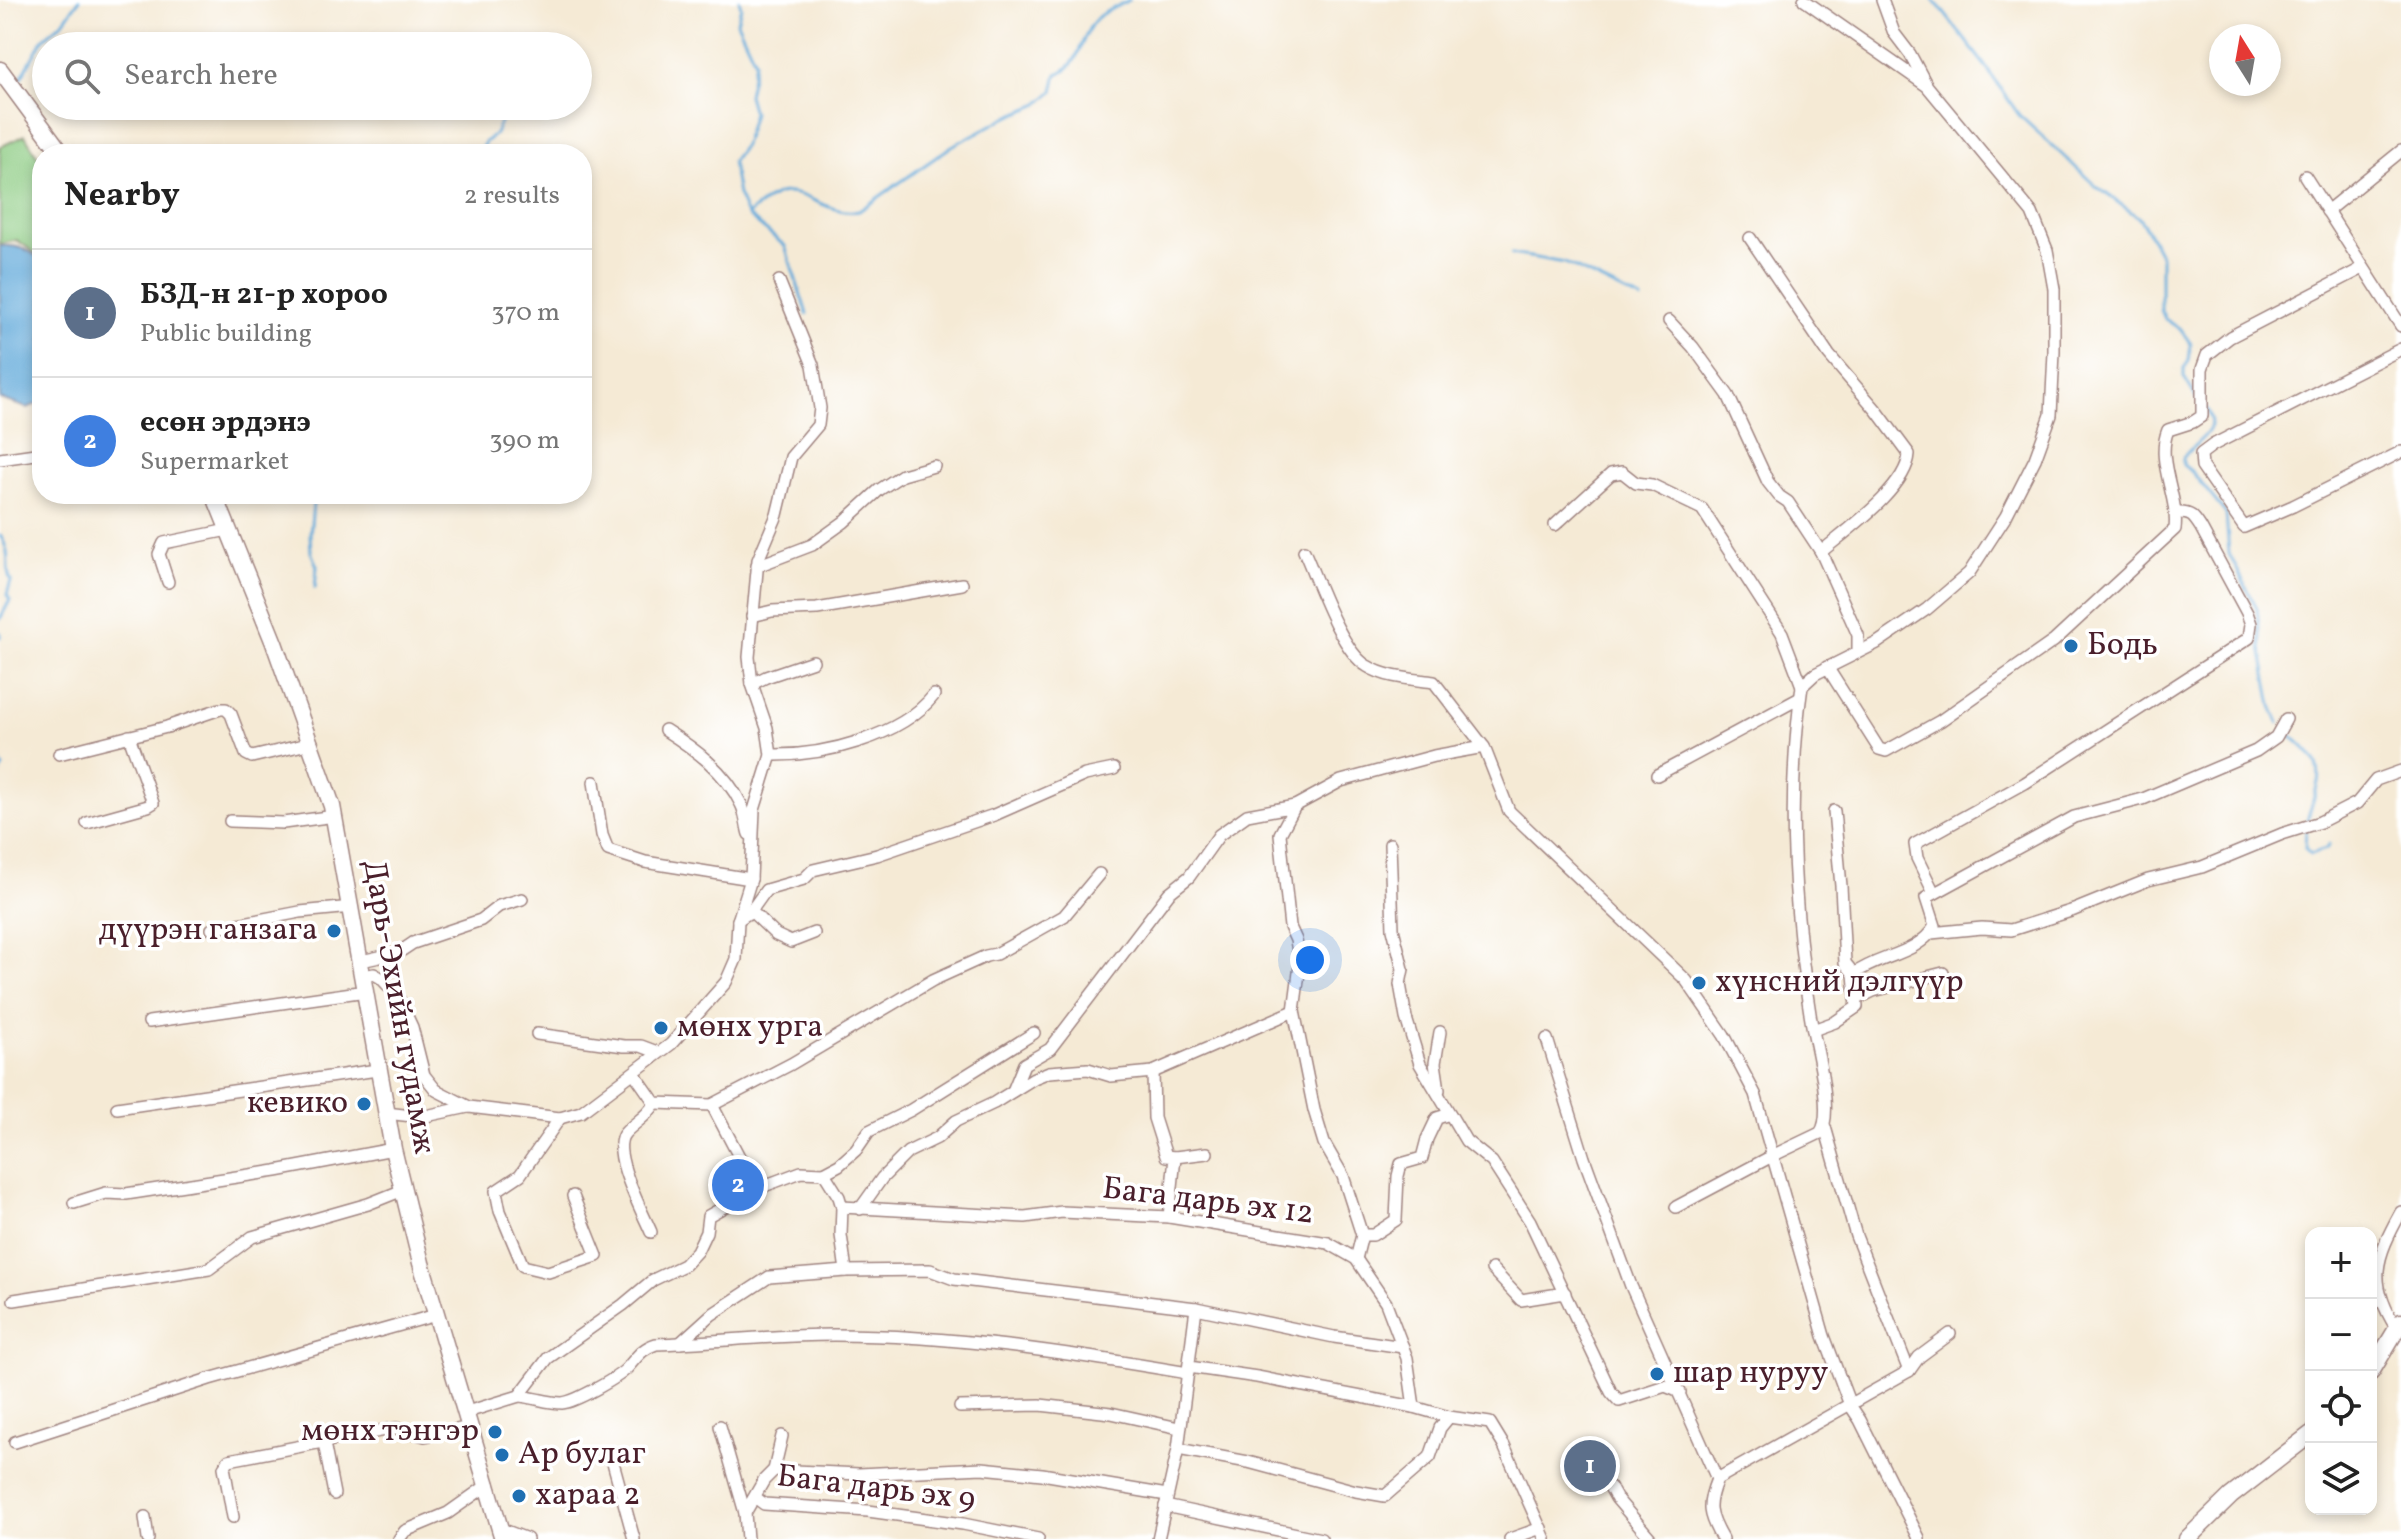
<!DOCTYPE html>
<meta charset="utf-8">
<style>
:root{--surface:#fff;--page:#f2f2f2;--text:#222;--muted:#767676;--line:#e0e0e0;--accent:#b45309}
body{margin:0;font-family:Vollkorn,serif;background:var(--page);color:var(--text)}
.controls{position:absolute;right:24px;bottom:24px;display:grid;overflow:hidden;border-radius:16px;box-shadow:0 4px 12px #0003}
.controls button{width:72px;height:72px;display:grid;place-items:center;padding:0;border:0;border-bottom:2px solid var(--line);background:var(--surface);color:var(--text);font:40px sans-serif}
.compass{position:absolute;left:2209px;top:24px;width:72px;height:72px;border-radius:50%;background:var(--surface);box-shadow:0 4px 12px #0003;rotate:349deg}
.you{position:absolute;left:1310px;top:960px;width:28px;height:28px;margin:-20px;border:6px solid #fff;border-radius:50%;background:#1a73e8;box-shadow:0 0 0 12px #1a73e833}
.badge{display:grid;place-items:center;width:52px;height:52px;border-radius:50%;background:var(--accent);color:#fff;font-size:26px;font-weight:700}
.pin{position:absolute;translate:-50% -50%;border:4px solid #fff;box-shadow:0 2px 8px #0006}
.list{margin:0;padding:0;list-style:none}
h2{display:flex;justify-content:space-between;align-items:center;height:104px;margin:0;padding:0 32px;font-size:34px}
h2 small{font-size:26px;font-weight:400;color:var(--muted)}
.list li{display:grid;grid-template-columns:52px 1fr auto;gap:24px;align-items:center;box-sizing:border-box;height:128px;padding:0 32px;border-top:2px solid var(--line)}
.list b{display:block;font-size:30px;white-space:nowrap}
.list p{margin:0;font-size:26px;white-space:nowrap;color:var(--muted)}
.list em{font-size:26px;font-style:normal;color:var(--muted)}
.icon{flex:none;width:44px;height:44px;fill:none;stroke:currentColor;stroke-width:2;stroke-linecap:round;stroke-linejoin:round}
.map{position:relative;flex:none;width:2401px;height:1539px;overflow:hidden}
.search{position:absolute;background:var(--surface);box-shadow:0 4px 12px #0003;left:32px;top:32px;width:560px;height:88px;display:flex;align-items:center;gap:20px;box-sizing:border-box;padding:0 28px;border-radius:44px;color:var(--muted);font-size:30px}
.panel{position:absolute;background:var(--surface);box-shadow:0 4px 12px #0003;left:32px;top:144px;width:560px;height:360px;border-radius:32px}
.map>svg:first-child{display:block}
.green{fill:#8ccb82;stroke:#6b7556;stroke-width:2}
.water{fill:#64aada;stroke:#576482;stroke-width:2}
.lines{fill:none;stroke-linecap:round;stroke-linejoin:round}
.stream{stroke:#64aada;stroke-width:3}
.minor-casing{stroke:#a08480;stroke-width:14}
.secondary-casing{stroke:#a08480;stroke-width:19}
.minor{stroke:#fff;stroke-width:11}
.secondary{stroke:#fff;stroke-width:16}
.poi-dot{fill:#1f6fb2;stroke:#fff;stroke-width:3}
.labels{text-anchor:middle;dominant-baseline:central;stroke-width:7;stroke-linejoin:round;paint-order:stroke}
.poi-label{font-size:32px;fill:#4a1f2b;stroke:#fff;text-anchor:start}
.street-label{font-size:32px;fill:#4a1f2b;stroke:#fff}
</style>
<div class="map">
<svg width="2401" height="1539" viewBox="0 0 2401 1539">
<rect width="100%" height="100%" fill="#fff"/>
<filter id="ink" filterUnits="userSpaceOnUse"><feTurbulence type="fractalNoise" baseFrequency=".0125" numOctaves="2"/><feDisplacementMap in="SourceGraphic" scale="16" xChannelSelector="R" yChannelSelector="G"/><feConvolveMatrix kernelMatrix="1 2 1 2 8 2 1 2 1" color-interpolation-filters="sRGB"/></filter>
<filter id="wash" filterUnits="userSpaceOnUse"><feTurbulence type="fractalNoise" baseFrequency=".006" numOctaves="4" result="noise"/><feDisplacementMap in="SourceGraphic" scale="32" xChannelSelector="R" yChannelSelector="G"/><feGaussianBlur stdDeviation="1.8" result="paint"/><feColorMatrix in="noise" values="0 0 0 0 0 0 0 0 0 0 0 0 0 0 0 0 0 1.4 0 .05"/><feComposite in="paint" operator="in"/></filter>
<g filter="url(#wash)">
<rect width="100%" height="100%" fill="#f5ead5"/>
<!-- green -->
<polygon class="green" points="25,135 42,164 42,258 17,240 0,244 0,147"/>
<!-- water -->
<path class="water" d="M 0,246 C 18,244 29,250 42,261 L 42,402 L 27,408 L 0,399 Z"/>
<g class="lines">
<!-- stream -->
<g class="stream">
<polyline points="739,0 741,7 737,22 755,61 748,95 753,113 744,145 732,161 738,195 747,215 785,246 807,314"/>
<polyline points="1934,0 1983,63 2019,115 2097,187 2138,217 2146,228 2161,256 2161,310 2165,319 2180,329 2191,344 2189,361 2184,368 2184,377 2197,399"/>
<polyline points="21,78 43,39 63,22 79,0"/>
<polyline points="478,154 485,142 495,134 507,106"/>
<path d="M 747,215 C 756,208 768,198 779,194 C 804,187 828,216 859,211 L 952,146 L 1001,120 L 1039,104 L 1053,91 L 1057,74 C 1082,66 1079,36 1096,19 C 1103,11 1119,6 1129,0"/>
<polyline points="1512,254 1565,263 1641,300"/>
<path d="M 2205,408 C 2223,432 2195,440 2183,458 L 2183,465 L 2192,472 L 2226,514 L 2229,554 L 2257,608 L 2261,647 L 2272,706 L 2279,723"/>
<polyline points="314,494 310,534 311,552 317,566 315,588"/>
<path d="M 0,535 C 14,558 3,564 11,581 L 7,595 L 10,600 L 0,619"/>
<polyline points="0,632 0,637"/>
<path d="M 2284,729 C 2330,769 2322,767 2307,821"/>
<polyline points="0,762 3,767 0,775"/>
<polyline points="2306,829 2305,848 2311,854 2326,849 2329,844"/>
</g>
</g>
</g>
<g filter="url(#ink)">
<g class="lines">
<!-- minor casing -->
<g class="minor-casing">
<g id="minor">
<polyline points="1882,0 1894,33 1910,54 1926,84"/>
<polyline points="2305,176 2401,326"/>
<polyline points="2327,211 2401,151"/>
<path d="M 1750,238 L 1829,355 L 1877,411 L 1909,454 C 1907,488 1847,530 1821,552 L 1858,635 L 1858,652"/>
<polyline points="1669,321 1693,347 1728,395 1768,482 1779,496 1788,502 1821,552"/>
<polyline points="2401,349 2213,445 2201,454 2202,467 2244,527 2293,506 2401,452"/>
<polyline points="0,459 42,453"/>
<polyline points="1555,525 1611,474 1622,472 1636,483 1652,485 1702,509 1782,633 1802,686"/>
<path d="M 1304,551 C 1317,580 1341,651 1367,666 C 1386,678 1412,679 1434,682 L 1484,747 L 1509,811 L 1686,980 L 1724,1035 L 1755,1094 L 1824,1336 L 1850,1405 L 1860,1420 L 1919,1538"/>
<polyline points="757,566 812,545 844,522 879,490 902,475 934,466"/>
<polyline points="168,582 159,554 164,543 228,530"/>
<polyline points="752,616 772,611 817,609 962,584"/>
<path d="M 1827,667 L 1879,749 L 1886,751 L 1940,721 L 2054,641 L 2175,529 C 2179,496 2155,461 2168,430 L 2193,422 L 2202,416 L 2202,369 L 2207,355 L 2230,337 L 2363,268"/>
<polyline points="752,684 766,677 813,661"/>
<path d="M 665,730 C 695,749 725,771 741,804 C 746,813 746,825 749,834"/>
<polyline points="59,754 167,727 220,709 226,709 231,714 246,754 252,757 312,743"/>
<path d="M 771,755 C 823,756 901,737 934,695"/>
<polyline points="1657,775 1800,698"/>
<polyline points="594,782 602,835 608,850 645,862 751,879"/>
<polyline points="1295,806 1280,834 1290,927 1296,940 1300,965 1294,1011 1314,1110 1324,1143 1343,1176 1362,1235 1356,1259"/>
<polyline points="1834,811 1841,886 1845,963 1854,974"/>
<polyline points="230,821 283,823 335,816"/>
<polyline points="87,823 148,806 153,803 129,736"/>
<polyline points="1390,844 1393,929 1403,969 1400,984 1406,1018 1420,1064 1450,1114"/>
<path d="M 1934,893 L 1917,858 L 1915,844 L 2025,783 L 2249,638 L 2251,624 L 2247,613 L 2201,528 C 2194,517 2191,512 2177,513"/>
<polyline points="751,911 776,935 791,942 814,933"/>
<polyline points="738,920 751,911 766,890 804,879 813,870 877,855 994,815 1085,775 1114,769"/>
<polyline points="212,929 300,912 352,907"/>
<polyline points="1931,933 1982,928 2011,930 2074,910 2148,880 2202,867 2282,834 2320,822 2357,803 2376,780 2401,771"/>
<polyline points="361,961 398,953 413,943 481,920 499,906 522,899"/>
<polyline points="364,976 374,974 381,978 397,995 412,1027 424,1075 436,1090 469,1107 560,1118 581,1112 671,1044 726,982 736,959 738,921 751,879 754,810 771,755 767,728 752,684 749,657 758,560 777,515 791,457 818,425 820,408 813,365 779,281"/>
<polyline points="1857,999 1873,991 1943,973"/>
<polyline points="149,1022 366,991"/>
<path d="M 1813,1030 L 1835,1022 L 1857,1007 L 1854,974 C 1879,955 1918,955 1935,926 L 1926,898 L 2074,817 L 2143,799 L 2256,751 L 2276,737 L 2286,719"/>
<polyline points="537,1034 624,1046 641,1046 657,1052"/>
<polyline points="1547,1039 1584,1158 1631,1286 1717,1479"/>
<polyline points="1153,1072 1154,1118 1166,1156 1175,1157 1169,1217"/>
<polyline points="634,1073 655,1103 712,1105 791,1064 933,980 986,956 996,954 1064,916 1099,874"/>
<polyline points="1439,1090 1435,1063 1440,1032"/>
<polyline points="1013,1091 1024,1064 1050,1049 1169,893 1189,877 1219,835 1247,815 1295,806 1341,781 1434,756 1484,747"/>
<polyline points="117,1108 377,1070"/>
<polyline points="386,1113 421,1117 468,1107"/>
<polyline points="560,1118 520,1175 496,1191 500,1211 523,1266 548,1272 597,1256 573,1196"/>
<polyline points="1825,1127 1856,1236 1909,1371"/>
<polyline points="1175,1157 1207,1153"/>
<polyline points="824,1173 839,1197 842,1207"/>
<polyline points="756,1189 801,1172 824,1173 839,1165 856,1150 869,1131 911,1110 1034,1033"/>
<polyline points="74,1203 106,1193 126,1194 276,1171 393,1149"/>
<path d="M 1676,1207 L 1774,1155 L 1820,1133 C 1835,1114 1815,1045 1811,1020 C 1793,909 1786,797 1802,686 L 1815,674 L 1877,643 L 1927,609 L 1969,573 L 2006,516 L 2035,459 L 2051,415 L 2054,352 L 2054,289 L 2047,250 L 2032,213 L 1927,86 L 1804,0"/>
<polyline points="860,1209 882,1178 908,1152 937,1138 956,1121 994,1103 1034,1078 1049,1072 1088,1069 1111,1076 1153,1072 1294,1011"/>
<path d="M 651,1232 C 642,1211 609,1150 625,1133 C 635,1122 647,1117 655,1103"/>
<polyline points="1362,1235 1373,1235 1396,1220 1398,1176 1401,1164 1422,1158 1427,1139 1437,1118 1450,1114 1466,1141 1492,1162 1530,1221 1611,1392 1619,1401 1665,1386 1680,1392"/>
<polyline points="1492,1269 1521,1300 1565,1293"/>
<polyline points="846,1271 841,1235 842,1207 1025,1217 1062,1212 1169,1217 1328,1243 1356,1259 1386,1303 1407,1358 1414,1407 1449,1417 1490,1423 1504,1446 1545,1539"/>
<polyline points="14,1300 209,1269 252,1237 368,1204 403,1190"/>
<path d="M 2397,1329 C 2367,1282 2375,1259 2401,1212"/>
<polyline points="680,1343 711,1315 769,1277 846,1271 930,1270 954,1279 1196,1308 1334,1337 1403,1347"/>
<polyline points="1189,1367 1257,1377 1414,1407"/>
<path d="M 519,1396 C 533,1397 548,1403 562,1403 C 575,1402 620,1377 628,1367 C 638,1356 641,1349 656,1344 C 716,1342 775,1335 834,1335 C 953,1335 1070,1353 1188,1373"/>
<polyline points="960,1407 1040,1405 1111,1413 1179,1428"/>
<polyline points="467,1412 519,1396 548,1358 623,1305 653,1280 684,1265 697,1251 706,1232 708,1216 756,1189 712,1105"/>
<polyline points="720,1426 745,1513"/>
<polyline points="15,1442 209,1379 436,1315"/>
<polyline points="324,1443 334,1494"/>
<polyline points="1178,1449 1248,1462 1356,1491 1385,1496 1430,1457 1440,1428 1449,1417"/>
<polyline points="611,1455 634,1539"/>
<polyline points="774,1470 859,1474 982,1468 1042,1474 1167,1495"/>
<polyline points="1610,1487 1616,1498 1651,1539"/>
<polyline points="756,1498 764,1504 868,1511 963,1524 1038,1539"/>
<polyline points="1165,1506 1321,1539"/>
<polyline points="145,1517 148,1539"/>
<polyline points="233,1517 224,1467 229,1460 396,1428 425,1436 471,1427"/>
<polyline points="501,1529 527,1539"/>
<polyline points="399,1539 405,1531 448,1513 489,1484"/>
<polyline points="747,1539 745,1513 764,1480 774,1470 782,1436"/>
<polyline points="1158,1539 1178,1449 1196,1308"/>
<polyline points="1510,1539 1541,1528"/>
<path d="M 1722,1539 C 1708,1515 1706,1506 1717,1479 L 1909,1371 L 1919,1357 L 1950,1334"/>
</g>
</g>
<!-- secondary casing -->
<g class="secondary-casing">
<g id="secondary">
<polyline points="0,70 62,154"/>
<polyline points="214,494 274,643 332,806 393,1149 421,1263 503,1539"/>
<polyline points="2371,1372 2401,1322"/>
<polyline points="2187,1539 2231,1496 2311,1434"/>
</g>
</g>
<!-- minor -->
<use href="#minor" class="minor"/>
<!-- secondary -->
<use href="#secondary" class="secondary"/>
</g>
</g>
<!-- markers -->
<g class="poi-dot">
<circle cx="2071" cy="646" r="8"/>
<circle cx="334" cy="931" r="8"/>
<circle cx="1699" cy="983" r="8"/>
<circle cx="661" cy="1028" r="8"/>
<circle cx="364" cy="1104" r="8"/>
<circle cx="1657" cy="1374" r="8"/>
<circle cx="495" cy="1432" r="8"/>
<circle cx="502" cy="1455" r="8"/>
<circle cx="519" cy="1496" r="8"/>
</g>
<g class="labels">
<!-- poi labels -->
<g class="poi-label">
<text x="2087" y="646">Бодь</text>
<text x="318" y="931" text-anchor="end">дүүрэн ганзага</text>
<text x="1715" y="983">хүнсний дэлгүүр</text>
<text x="677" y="1028">мөнх урга</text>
<text x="348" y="1104" text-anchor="end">кевико</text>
<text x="1673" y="1374">шар нуруу</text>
<text x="479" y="1432" text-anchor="end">мөнх тэнгэр</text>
<text x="518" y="1455">Ар булаг</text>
<text x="535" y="1496">хараа 2</text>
</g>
<!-- street labels -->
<g class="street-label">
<text transform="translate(398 1007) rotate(80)">Дарь-Эхийн гудамж</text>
<text transform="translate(1208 1202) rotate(7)">Бага дарь эх 12</text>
<text transform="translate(876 1489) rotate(7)">Бага дарь эх 9</text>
</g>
</g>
</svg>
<div class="controls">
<button>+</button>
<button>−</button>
<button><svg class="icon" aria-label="locate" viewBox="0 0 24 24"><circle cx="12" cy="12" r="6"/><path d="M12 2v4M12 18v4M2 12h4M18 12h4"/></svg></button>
<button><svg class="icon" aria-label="layers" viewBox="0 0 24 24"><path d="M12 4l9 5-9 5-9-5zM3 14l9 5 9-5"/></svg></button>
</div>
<svg class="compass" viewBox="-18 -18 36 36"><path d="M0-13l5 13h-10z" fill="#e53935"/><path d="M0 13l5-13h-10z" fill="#767676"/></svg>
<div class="you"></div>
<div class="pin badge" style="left:1590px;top:1466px;background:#5c6f8a">1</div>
<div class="pin badge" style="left:738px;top:1185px;background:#3f7fe0">2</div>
<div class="search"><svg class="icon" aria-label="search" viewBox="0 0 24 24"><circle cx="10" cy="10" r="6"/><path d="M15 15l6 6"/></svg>Search here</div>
<section class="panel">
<h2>Nearby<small>2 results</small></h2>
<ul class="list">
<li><span class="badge" style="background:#5c6f8a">1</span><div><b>БЗД-н 21-р хороо</b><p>Public building</p></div><em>370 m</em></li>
<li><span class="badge" style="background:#3f7fe0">2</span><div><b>есөн эрдэнэ</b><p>Supermarket</p></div><em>390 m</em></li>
</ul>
</section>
</div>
